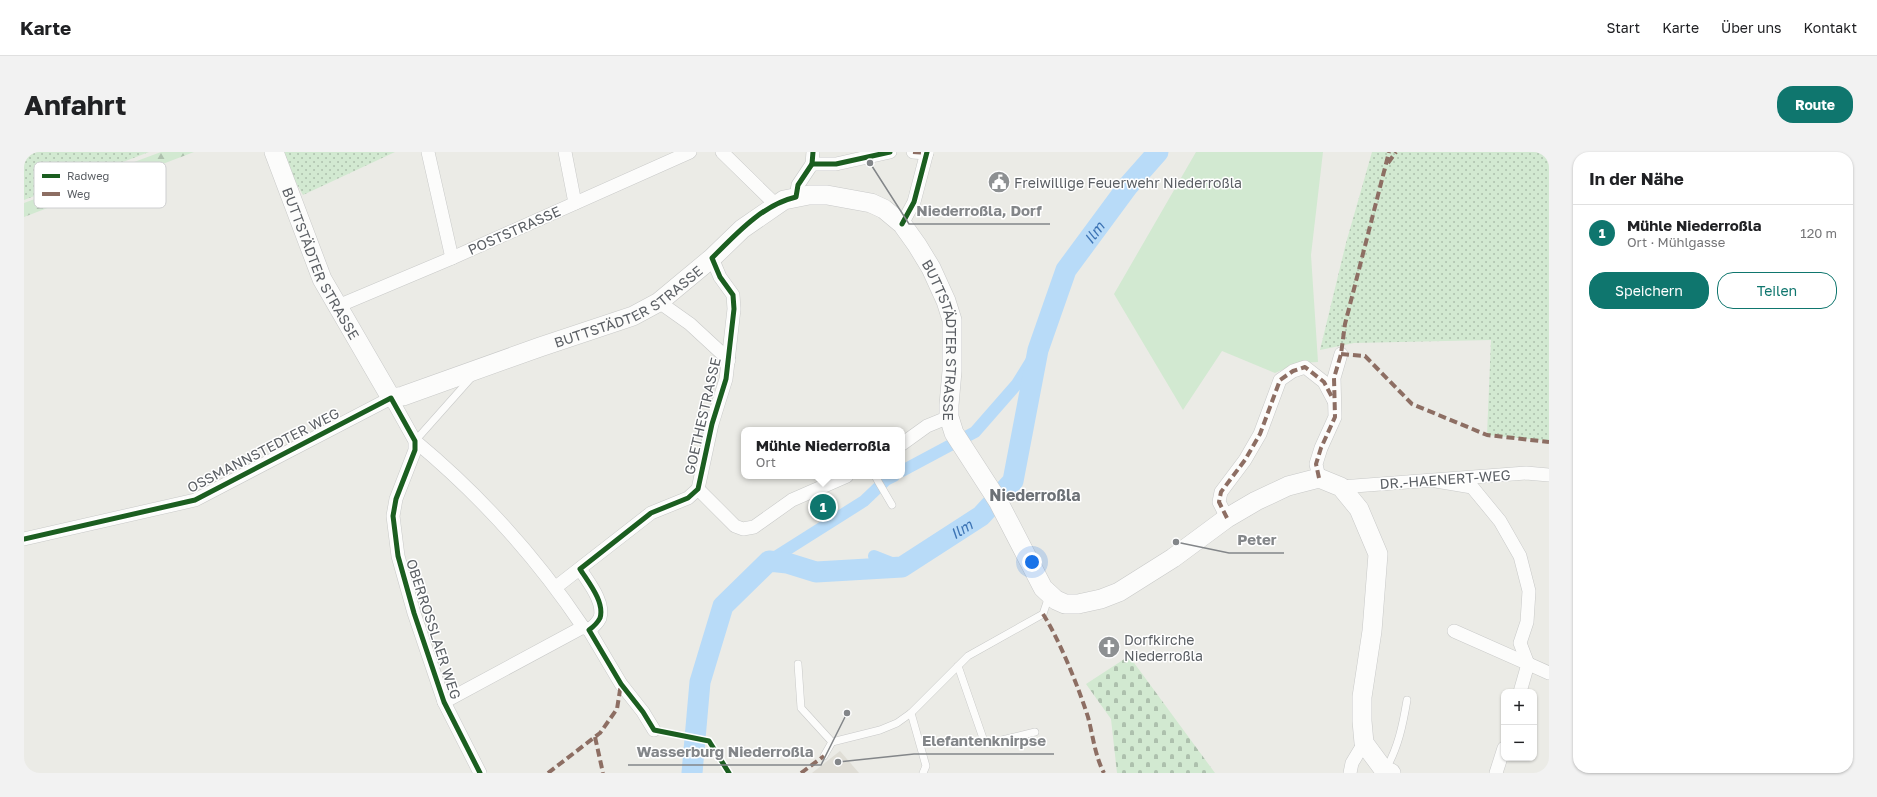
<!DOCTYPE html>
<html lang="de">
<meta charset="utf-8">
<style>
:root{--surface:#fff;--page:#f2f2f2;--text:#202124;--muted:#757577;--line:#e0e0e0;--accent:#0f766e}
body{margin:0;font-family:"Golos Text",sans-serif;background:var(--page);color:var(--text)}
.controls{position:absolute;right:12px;bottom:12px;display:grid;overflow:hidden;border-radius:8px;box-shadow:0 1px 3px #0004}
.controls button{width:36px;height:36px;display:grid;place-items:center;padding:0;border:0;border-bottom:1px solid var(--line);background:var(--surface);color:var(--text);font:20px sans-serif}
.you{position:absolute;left:1008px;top:410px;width:14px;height:14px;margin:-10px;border:3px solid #fff;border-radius:50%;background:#1a73e8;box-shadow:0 0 0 6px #1a73e833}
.badge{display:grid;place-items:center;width:26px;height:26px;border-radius:50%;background:var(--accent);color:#fff;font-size:13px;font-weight:700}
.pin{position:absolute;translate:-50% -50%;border:2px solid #fff;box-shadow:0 1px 4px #0006}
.popup{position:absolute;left:717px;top:275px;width:164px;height:52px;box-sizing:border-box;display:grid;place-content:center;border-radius:8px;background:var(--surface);filter:drop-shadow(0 1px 3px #0005);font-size:13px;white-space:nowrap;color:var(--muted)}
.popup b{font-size:15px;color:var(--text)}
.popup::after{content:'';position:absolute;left:50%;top:100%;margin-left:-8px;border:8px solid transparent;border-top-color:var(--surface)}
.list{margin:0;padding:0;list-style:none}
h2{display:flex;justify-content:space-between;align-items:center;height:52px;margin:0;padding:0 16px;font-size:17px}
h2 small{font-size:13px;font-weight:400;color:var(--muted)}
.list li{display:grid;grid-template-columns:26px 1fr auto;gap:12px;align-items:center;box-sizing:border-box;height:56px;padding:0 16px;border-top:1px solid var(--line)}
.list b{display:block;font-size:15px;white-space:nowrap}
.list p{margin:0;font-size:13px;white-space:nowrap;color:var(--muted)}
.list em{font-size:13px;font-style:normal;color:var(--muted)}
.actions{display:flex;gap:8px;padding:12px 16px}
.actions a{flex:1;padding:9px 0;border:1px solid var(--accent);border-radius:16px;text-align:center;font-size:14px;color:var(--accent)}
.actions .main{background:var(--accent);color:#fff}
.map{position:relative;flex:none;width:1525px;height:621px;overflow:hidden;border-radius:16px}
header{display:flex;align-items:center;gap:24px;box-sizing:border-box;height:56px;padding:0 20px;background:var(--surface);border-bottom:1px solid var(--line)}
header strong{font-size:19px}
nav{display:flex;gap:22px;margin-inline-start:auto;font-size:14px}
.intro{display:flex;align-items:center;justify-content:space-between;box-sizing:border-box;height:96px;padding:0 24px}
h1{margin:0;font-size:28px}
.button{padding:10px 18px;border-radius:16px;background:var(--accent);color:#fff;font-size:14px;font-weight:700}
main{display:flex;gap:24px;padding:0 24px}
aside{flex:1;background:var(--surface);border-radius:16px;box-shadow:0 1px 3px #0004}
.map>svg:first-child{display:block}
.education{fill:#dfddd5}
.green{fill:url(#green-dots)}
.forest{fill:url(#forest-firs)}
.cemetery{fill:url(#cemetery-stones)}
.pitch{fill:#d2e9d1}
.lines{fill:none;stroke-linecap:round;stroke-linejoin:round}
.canal{stroke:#b8dbf8;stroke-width:12}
.river{stroke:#b8dbf8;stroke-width:21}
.lane-casing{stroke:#c8c9c8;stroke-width:8}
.street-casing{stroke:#c8c9c8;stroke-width:14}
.secondary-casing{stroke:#c8c9c8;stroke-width:20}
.lane{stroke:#fcfcfb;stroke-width:7}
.street{stroke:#fcfcfb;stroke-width:13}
.secondary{stroke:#fcfcfb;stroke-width:19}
.quiet{stroke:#8d6e63;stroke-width:4;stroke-dasharray:8 4;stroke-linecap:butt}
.cycleway-casing{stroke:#fff;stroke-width:8}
.cycleway{stroke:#1b5e20;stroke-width:5}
.labels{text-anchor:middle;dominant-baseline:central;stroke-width:3;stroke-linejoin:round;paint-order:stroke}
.poi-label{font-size:14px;fill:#5b5f64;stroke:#fff;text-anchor:start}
.street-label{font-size:14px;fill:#5b5f64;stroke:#fff}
.water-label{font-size:15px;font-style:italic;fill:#3c73b4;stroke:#fff}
.quarter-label{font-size:16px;font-weight:bold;fill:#6c7176;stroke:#fff}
.key{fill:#fff;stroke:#cecfd0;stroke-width:1}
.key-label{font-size:11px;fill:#5b5f64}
.leader{fill:none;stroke:#838689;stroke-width:1.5}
.callout-dot{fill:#838689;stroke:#fff;stroke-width:1.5}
.callout-label{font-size:15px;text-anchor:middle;font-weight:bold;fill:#838689;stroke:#fff;stroke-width:3;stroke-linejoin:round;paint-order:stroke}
</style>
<header>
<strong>Karte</strong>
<nav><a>Start</a><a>Karte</a><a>Über uns</a><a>Kontakt</a></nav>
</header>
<div class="intro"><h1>Anfahrt</h1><a class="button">Route</a></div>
<main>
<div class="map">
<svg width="1525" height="621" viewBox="0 0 1525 621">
<defs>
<pattern id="green-dots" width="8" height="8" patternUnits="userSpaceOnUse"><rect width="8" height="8" fill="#d2e9d1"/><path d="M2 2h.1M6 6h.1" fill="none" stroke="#adc0ad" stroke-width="1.8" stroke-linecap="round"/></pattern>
<pattern id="forest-firs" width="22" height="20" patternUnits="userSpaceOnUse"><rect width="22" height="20" fill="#d2e9d1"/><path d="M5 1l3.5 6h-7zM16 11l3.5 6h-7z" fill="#adc0ad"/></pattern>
<pattern id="cemetery-stones" width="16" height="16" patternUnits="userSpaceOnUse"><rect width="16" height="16" fill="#d2e9d1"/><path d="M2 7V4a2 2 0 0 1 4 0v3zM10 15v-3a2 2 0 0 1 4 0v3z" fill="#adc0ad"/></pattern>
</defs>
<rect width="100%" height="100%" fill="#ebebe6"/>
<!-- education -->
<polygon class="education" points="816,599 835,621 788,621"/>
<!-- green -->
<g class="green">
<polygon points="0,0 125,0 0,48"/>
<polygon points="258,0 371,0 279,43 262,13"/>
<polygon points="1348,0 1525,0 1525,289 1463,283 1467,188 1330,191 1296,198 1322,91"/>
</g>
<!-- forest -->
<polygon class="forest" points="137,0 170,0 0,65 0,51"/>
<!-- cemetery -->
<polygon class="cemetery" points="1105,504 1191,621 1093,621 1087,567 1062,532"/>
<!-- pitch -->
<polygon class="pitch" points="1172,0 1299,0 1287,103 1294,210 1275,211 1251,221 1198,199 1159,258 1090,142"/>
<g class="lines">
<!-- canal -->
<g class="canal">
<polyline points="878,319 951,280 993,232 1014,198"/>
<polyline points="850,404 878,415"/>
<polyline points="745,409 840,349 862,328 870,324"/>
</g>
<!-- river -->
<path class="river" id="s1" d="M 668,621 L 676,530 L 699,454 L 745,409 L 763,411 L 792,420 L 878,415 L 957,364 L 989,329 L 1014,198 L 1042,118 L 1104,34 L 1134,0"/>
<!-- lane casing -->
<g class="lane-casing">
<g id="lane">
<polyline points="391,289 447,226"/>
<polyline points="851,324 868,353"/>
<polyline points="774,512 777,556 808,590 856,578 873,571 887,561 944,504 1019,462 1025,444"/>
<polyline points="934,514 961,592 1011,580"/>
<polyline points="887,561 902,614 899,621"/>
<polyline points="800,604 808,590"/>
<path d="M 1361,618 C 1374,597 1379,572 1383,548"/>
</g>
</g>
<!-- street casing -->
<g class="street-casing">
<g id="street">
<polyline points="404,0 428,106"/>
<polyline points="541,0 551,51"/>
<polyline points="698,0 751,52"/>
<polyline points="889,0 903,1"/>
<polyline points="788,12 812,12 866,0"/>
<polyline points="772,45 774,33 788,12 789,0"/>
<polyline points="878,72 890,50 903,0"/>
<polyline points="635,150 666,172 705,208"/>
<polyline points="314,154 428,106 666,0"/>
<path d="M 391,289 C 456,343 512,405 559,475 L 565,478 L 597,532 L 619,560 L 630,578"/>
<polyline points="878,292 903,274 925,265"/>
<polyline points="1295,326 1292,312 1297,296 1311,265 1310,226 1317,202"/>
<polyline points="1412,329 1448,335 1476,369 1496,404 1505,439 1503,470 1496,491 1504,512 1496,540"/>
<polyline points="1317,335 1502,321 1525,323"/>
<polyline points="674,337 711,374 719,377 730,375 768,348 823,324"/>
<polyline points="1203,366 1195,350 1197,340 1221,308 1236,282 1256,228 1269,219 1281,215 1300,230 1310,249"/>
<polyline points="0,387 171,348 367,246 391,289 391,298 372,347 369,364 374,404 390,461 420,550 456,621"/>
<path d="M 556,417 C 564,430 581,450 576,466 C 574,470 569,475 565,478"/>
<polyline points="532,435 627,361 664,346 674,337 688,272 702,227 710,157 709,143 696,125 688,106"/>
<polyline points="1430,479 1525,521"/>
<polyline points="420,550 559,475"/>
<polyline points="1326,621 1328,611 1340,591"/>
<polyline points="1472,621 1480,596"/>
</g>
</g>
<!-- secondary casing -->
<g class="secondary-casing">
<g id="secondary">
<path id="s2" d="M 250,0 L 298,127 L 367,246 L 379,244 L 516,195 L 609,164 L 635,150 L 688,106 L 718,77 L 760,48 L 785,43 L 803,43 L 847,51 L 860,57 L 878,72 L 893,93 L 907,116 L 922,149 L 928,168 L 928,219 L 925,253 L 925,265 L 930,281 L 974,349 L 1019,436 L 1032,448 L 1041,452 L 1054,452 L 1077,447 L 1095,440 L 1149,406 L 1203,366 L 1232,349 L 1264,334 L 1295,326 L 1317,335 L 1335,357 L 1354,402 L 1348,479 L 1338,545 L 1338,569 L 1340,591 L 1360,618 L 1367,621"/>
</g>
</g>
<!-- lane -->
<use href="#lane" class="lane"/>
<!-- street -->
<use href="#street" class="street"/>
<!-- secondary -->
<use href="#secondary" class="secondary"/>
<!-- quiet -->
<g class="quiet">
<polyline points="889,0 903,1"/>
<polyline points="1364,11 1372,0"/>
<polyline points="1317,202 1341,204 1388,252 1463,283 1525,290"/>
<polyline points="1295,326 1292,312 1297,296 1311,265 1310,226 1317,202 1321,172 1365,0"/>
<polyline points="1203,366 1195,350 1197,340 1221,308 1236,282 1256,228 1269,219 1281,215 1300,230 1309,247"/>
<path d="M 1019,462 C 1036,489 1054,534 1064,565 C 1069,584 1071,604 1080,621"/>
<polyline points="571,585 579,621"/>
<polyline points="524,621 576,581 593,557 597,532"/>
<polyline points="777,621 800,604"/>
</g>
<!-- cycleway casing -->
<g class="cycleway-casing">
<g id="cycleway">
<polyline points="788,12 812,12 866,0"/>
<polyline points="878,72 890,50 903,0"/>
<polyline points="0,387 171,348 367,246 391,289 391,298 372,347 369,364 374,404 390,461 420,550 456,621"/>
<path d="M 705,621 L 685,589 L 630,578 L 619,560 L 597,532 L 565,478 C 569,475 574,470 576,466 C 581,450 564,430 556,417 L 627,361 L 664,346 L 674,337 L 688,272 L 702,227 L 710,157 L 709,143 L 696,125 L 688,106 C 712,82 738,53 772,45 L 774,33 L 788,12 L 789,0"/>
</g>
</g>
<!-- cycleway -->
<use href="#cycleway" class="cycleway"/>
</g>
<!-- icons -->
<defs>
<g id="civic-disc" transform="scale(1.15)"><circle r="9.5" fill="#8d9092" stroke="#fff"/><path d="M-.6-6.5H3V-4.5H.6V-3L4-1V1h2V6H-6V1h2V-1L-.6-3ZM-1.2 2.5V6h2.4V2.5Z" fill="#fff"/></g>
<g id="church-disc" transform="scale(1.15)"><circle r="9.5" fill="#8d9092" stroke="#fff"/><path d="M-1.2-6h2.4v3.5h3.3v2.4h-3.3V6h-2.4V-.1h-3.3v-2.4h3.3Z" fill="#fff"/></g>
</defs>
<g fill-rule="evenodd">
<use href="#civic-disc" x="975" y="30"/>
<use href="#church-disc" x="1085" y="495"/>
</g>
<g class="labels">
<!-- poi labels -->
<g class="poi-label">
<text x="990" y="30">Freiwillige Feuerwehr Niederroßla</text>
<text x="1100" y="487">Dorfkirche<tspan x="1100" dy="16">Niederroßla</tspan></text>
</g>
<!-- street labels -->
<g class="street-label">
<text transform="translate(490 78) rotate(-24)">POSTSTRASSE</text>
<text stroke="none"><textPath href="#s2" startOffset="121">BUTTSTÄDTER STRASSE</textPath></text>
<text stroke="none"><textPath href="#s2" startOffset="529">BUTTSTÄDTER STRASSE</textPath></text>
<text stroke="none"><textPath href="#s2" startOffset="973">BUTTSTÄDTER STRASSE</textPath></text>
<text transform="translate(678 264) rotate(-77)">GOETHESTRASSE</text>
<text transform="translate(239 298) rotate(-27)">OSSMANNSTEDTER WEG</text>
<text transform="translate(1421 327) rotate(-4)">DR.-HAENERT-WEG</text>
<text transform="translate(410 477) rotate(72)">OBERROSSLAER WEG</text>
</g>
<!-- water labels -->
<g class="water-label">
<text stroke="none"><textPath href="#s1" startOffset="776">Ilm</textPath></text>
<text stroke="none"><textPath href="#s1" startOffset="440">Ilm</textPath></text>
</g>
<!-- quarter labels -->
<g class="quarter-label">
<text x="1011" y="343">Niederroßla</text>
</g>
</g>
<!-- legend -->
<rect x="10" y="10" width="132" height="46" rx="6" class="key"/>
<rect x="18" y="22" width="18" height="4" fill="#1b5e20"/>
<rect x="18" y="40" width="18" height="4" fill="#8d6e63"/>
<g class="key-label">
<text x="43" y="28">Radweg</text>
<text x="43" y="46">Weg</text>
</g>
<!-- callouts -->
<path class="leader" d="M846 11L885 72H1026M1152 390L1205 401H1260M814 610L890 602H1030M823 561L797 613H604"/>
<g class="callout-dot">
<circle cx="846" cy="11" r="4"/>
<circle cx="1152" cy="390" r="4"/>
<circle cx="814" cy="610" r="4"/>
<circle cx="823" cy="561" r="4"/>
</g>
<g class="callout-label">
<text x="955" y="64">Niederroßla, Dorf</text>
<text x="1233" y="393">Peter</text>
<text x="960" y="594">Elefantenknirpse</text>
<text x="701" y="605">Wasserburg Niederroßla</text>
</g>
</svg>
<div class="controls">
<button>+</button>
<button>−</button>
</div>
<div class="you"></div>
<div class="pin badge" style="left:799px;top:355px">1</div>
<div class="popup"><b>Mühle Niederroßla</b>Ort</div>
</div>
<aside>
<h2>In der Nähe<small></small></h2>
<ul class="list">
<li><span class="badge">1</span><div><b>Mühle Niederroßla</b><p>Ort · Mühlgasse</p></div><em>120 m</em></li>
</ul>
<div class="actions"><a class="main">Speichern</a><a>Teilen</a></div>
</aside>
</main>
